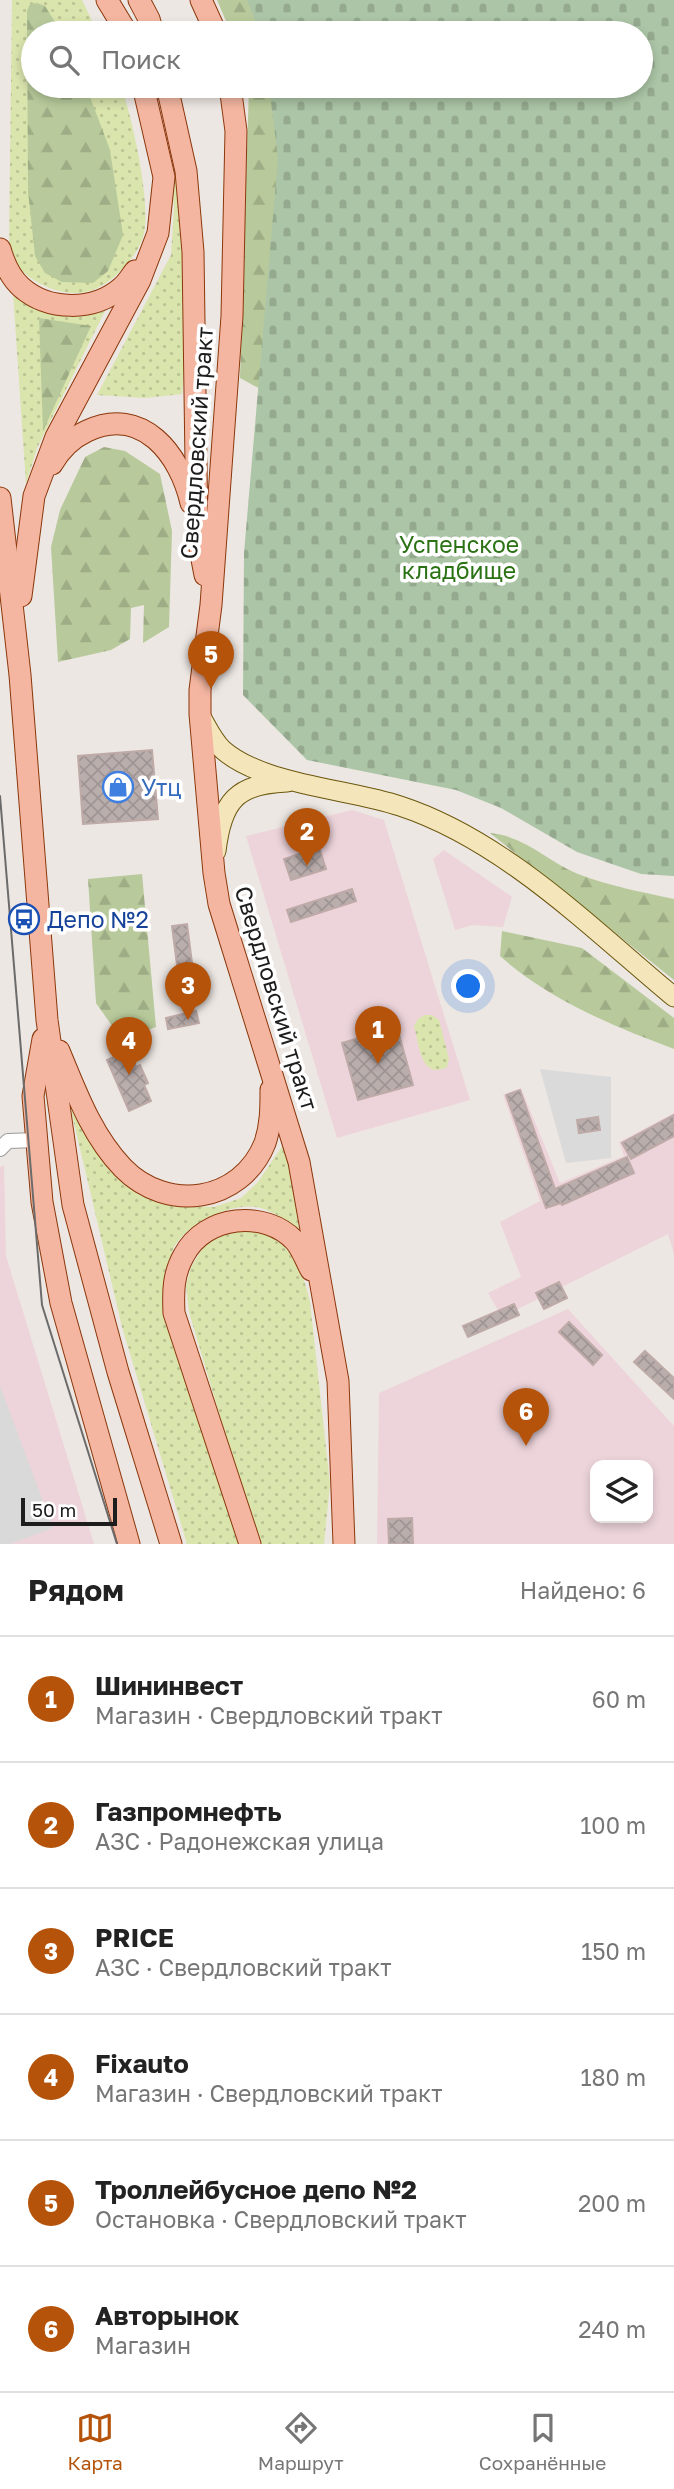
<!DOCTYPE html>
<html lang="ru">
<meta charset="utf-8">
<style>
:root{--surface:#fff;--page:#f6f6f6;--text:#222;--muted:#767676;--line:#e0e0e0;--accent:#b45309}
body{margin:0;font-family:"Golos Text",sans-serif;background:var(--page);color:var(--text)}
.controls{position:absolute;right:21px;bottom:21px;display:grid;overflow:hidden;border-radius:14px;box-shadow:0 4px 10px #0003}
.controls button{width:63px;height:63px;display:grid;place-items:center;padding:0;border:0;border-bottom:2px solid var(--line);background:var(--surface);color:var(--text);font:35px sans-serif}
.scale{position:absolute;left:21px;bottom:18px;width:96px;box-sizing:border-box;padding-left:7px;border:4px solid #1d1d1d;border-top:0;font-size:19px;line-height:24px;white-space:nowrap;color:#1d1d1d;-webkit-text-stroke:5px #fff;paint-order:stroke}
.you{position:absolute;left:469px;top:987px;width:24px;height:24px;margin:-18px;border:5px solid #fff;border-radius:50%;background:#1a73e8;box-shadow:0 0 0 10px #1a73e833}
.badge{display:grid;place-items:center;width:46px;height:46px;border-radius:50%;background:var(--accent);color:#fff;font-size:23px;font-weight:700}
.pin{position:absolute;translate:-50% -58px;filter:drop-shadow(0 2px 4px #0008)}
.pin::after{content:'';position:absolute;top:37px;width:24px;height:21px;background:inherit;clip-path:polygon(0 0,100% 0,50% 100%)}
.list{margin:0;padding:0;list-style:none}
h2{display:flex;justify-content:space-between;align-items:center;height:91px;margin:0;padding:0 28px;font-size:30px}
h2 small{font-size:23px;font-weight:400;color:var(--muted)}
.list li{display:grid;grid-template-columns:46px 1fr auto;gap:21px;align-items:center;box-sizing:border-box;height:126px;padding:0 28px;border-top:2px solid var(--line)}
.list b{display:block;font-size:26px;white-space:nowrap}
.list p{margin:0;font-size:23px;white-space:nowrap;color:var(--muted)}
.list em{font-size:23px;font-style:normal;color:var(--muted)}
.icon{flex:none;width:38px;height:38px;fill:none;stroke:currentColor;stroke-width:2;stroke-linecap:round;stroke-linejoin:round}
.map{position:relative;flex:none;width:674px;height:1544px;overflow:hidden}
.search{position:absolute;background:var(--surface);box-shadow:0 4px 10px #0003;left:21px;right:21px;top:21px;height:77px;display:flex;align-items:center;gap:18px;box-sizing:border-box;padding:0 24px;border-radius:38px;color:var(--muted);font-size:26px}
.sheet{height:847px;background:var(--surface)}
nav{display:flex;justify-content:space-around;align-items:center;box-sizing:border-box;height:98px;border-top:2px solid var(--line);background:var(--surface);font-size:19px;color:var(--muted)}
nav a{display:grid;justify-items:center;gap:4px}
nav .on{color:var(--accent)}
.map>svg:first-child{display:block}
.residential{fill:#dbdada}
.commercial{fill:#edd4db;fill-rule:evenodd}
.grass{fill:url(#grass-dots)}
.forest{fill:url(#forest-firs)}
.cemetery{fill:url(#cemetery-stones)}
.parking{fill:#d9d9d9}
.building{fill:url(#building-cross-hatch);stroke:#beaaa7;stroke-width:2}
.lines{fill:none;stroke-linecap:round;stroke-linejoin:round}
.street-casing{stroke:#9a9a9a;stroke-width:16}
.secondary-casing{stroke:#6b570d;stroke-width:21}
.primary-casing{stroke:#8b370b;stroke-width:23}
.street{stroke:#fff;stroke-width:14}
.secondary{stroke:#f4e5bb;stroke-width:19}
.primary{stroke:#f4b6a1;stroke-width:21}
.tram{stroke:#6b6b6b;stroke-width:2}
.labels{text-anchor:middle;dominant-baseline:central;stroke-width:7;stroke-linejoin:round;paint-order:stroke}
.street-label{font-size:23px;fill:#1d1d1d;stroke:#fff}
.park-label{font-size:23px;fill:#2a7213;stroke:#fff}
.shop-label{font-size:23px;fill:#366cbe;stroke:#fff;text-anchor:start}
.transit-label{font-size:23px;fill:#164399;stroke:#fff;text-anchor:start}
</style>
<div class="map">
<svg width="674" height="1544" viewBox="0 0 674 1544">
<defs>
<pattern id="grass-dots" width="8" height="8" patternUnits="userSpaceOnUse" patternTransform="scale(1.75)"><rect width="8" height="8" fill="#dae4ad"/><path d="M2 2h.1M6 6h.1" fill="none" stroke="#bbc394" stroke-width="1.8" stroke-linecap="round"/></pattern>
<pattern id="forest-firs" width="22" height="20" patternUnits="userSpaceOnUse" patternTransform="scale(1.75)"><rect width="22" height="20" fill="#b8ca9b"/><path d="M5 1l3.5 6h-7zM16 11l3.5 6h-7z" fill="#9ead85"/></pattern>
<pattern id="cemetery-stones" width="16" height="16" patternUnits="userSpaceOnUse" patternTransform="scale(1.75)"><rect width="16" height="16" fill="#acc5a6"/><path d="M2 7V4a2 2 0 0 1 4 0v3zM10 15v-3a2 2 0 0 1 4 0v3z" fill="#94a98e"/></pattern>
<pattern id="building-cross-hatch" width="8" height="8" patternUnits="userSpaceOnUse" patternTransform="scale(1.75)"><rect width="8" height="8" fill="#baaead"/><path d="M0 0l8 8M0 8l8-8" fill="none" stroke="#9f9594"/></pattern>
</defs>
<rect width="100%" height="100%" fill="#ede7e3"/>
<!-- residential -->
<polygon class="residential" points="540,1069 611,1077 611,1158 566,1163"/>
<!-- commercial -->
<g class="commercial">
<polygon points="352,810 384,820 470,1100 337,1138 246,836"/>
<polygon points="444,850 512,897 503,927 473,925 455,930 433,859"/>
<polygon points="521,1088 560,1183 624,1156 619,1142 674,1113 674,1254 668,1234 502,1317 488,1293 521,1277 500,1222 540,1201 503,1095"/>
<polygon points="4,1165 6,1256 94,1544 0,1544 0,1167"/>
<path d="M 568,1309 L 674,1426 L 674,1544 L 377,1544 L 379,1393 ZM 595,1465 L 648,1465 L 648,1518 L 595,1518 Z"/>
</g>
<!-- grass -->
<g class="grass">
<path d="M 12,0 L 82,0 L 98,33 L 33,33 L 33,86 L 121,86 C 132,116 151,203 144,233 C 141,247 132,259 122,269 C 113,279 100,289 86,292 C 65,297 32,284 19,267 C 15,262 12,253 9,248 Z"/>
<path d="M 172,171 L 175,171 L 178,176 C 183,248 190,322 182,394 L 145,398 L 97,395 L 171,255 L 174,207 Z"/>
<polygon points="13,293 37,310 70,317 105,311 37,448 26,484"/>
<path d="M 425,1015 L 432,1015 L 439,1020 L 449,1059 L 447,1067 C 421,1081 419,1044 414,1026 L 418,1019 Z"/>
<path d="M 71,1099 L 103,1159 L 139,1195 L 172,1206 L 214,1207 L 241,1198 L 258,1182 L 285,1142 L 296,1196 L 299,1231 C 287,1221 276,1213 261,1208 C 234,1200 187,1223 174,1247 C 170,1256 169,1269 166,1279 L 242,1544 L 187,1544 L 122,1327 L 70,1106 Z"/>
<path d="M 249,1229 C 258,1232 269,1234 276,1239 C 296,1254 305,1279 310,1302 L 330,1484 L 324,1544 L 258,1544 L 189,1312 L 186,1286 L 191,1267 L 204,1246 L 227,1232 Z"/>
</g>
<!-- forest -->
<g class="forest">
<polygon points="217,0 385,0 379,33 231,33"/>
<polygon points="37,3 45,6 62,33 33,33 33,86 86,86 110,150 123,235 108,271 93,283 62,282 45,273 35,256 28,191 27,11 30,4"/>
<polygon points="249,86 370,86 277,398 240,378"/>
<polygon points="39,318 91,326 43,431"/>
<polygon points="104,447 125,451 160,474 172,531 169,627 143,643 144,605 131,608 130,639 111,650 58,662 51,547 60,510 85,457"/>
<path d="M 490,833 C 525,836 547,861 578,874 C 609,886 642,892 674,899 L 674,980 Z"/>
<polygon points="142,874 156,1027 122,1040 96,1003 88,879"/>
<path d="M 502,931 L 582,948 L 674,1018 L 674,1049 C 613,1026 549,1000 500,956 Z"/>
</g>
<!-- cemetery -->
<polygon class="cemetery" points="247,0 674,0 674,876 641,874 577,852 501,808 456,790 307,760 243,695 244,553 278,158 269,86 641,86 641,33 260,33"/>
<!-- parking -->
<polygon class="parking" points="0,1386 53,1528 10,1544 0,1544"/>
<!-- building -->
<g class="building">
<polygon points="152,750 158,819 83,824 78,756"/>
<polygon points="319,847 326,869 291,880 284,859"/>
<polygon points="352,889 356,901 291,922 287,910"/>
<polygon points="187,924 192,963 177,965 172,926"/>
<polygon points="196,1011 199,1023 168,1029 166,1018"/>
<polygon points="397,1027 413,1085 358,1100 342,1043"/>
<polygon points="129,1050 136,1067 140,1065 148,1083 144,1085 151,1101 129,1111 107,1060"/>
<polygon points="520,1090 555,1189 627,1157 634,1173 562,1205 561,1203 546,1208 506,1095"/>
<polygon points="674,1115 674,1136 631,1159 622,1143"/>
<polygon points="598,1117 600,1130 579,1133 577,1120"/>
<polygon points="559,1282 567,1298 544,1309 536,1293"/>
<polygon points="514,1304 519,1315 468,1337 463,1326"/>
<polygon points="569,1322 602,1355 593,1365 559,1332"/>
<polygon points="645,1351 674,1378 674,1399 634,1362"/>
<polygon points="412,1518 413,1544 389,1544 388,1519"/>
</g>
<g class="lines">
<!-- street casing -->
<g class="street-casing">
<polyline id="street" points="0,1149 8,1141 37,1140"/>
</g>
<!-- secondary casing -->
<g class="secondary-casing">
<g id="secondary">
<path d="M 200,715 C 207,727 213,741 223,750 C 263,785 350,789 400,806 C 504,840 591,928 674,997"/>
<path d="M 216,851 C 222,801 236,784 287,782"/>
</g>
</g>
<!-- primary casing -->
<g class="primary-casing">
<g id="primary">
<polyline points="107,0 127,33"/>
<polyline points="139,0 149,19 153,33"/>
<polyline points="201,0 216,33"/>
<polyline points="167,86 186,171 193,252 197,533 205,575"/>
<polyline points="230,86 236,131 232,316 211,605 200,690 200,714 214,873 219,904 299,1162 338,1381 344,1544"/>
<path d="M 0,249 C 4,263 10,277 21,287 C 48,311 94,312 122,287 C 127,283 131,276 135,271"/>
<path d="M 52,464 C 60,450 72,438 87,431 C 142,405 180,454 191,503"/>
<polyline points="0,498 20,675 47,1020 73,1205 118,1372 171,1544"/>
<polyline points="21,596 34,496 56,437 140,280 158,233 164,177 143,86"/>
<polyline points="43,1039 33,1096 42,1202 61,1303 129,1544"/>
<path d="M 59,1051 C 76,1092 92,1136 123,1168 C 167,1213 241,1203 265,1143 C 271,1125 271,1108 271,1090"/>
<path d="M 250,1544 L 174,1313 C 173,1292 173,1274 184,1255 C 205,1215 265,1209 295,1241 C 302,1249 306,1261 311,1270"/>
</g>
</g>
<!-- street -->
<use href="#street" class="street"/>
<!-- secondary -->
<use href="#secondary" class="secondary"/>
<!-- primary -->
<use href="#primary" class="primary"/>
<!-- tram -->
<polyline class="tram" points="0,796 42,1305 117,1544"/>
</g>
<!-- icons -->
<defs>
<g id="shop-ring" transform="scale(1.575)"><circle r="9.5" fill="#fff" stroke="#3f7fe0" stroke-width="1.5"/><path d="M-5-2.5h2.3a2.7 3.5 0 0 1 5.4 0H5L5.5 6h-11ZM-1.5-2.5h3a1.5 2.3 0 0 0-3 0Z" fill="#3f7fe0"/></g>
<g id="bus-ring" transform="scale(1.575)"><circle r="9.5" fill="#fff" stroke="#1a4fb4" stroke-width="1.5"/><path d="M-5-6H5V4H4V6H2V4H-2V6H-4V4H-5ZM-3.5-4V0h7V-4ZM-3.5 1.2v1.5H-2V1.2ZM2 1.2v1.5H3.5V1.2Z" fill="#1a4fb4"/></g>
</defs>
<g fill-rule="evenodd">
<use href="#shop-ring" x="118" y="787"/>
<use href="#bus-ring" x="24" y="919"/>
</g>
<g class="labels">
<!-- street labels -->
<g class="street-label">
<text transform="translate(196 443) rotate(-86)">Свердловский тракт</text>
<text transform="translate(277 998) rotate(73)">Свердловский тракт</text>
</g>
<!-- park labels -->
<g class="park-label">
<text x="459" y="544">Успенское<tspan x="459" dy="26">кладбище</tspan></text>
</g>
<!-- shop labels -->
<g class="shop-label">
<text x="141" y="787">Утц</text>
</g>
<!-- transit labels -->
<g class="transit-label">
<text x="47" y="919">Депо №2</text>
</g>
</g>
</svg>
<div class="controls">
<button><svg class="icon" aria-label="layers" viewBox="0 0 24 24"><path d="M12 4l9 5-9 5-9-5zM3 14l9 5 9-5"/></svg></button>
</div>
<div class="scale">50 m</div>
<div class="you"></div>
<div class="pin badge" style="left:378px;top:1064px">1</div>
<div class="pin badge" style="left:307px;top:866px">2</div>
<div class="pin badge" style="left:188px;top:1020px">3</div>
<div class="pin badge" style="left:129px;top:1075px">4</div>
<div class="pin badge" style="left:211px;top:689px">5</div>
<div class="pin badge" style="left:526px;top:1446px">6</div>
<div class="search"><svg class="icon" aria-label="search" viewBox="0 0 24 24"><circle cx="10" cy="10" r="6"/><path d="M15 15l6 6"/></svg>Поиск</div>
</div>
<section class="sheet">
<h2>Рядом<small>Найдено: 6</small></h2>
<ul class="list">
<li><span class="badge">1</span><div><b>Шининвест</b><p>Магазин · Свердловский тракт</p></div><em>60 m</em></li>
<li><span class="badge">2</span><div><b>Газпромнефть</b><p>АЗС · Радонежская улица</p></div><em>100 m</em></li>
<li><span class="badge">3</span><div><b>PRICE</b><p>АЗС · Свердловский тракт</p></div><em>150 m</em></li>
<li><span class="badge">4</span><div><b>Fixauto</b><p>Магазин · Свердловский тракт</p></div><em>180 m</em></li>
<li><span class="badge">5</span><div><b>Троллейбусное депо №2</b><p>Остановка · Свердловский тракт</p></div><em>200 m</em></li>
<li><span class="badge">6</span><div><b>Авторынок</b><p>Магазин</p></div><em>240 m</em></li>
</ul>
</section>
<nav>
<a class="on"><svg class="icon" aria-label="map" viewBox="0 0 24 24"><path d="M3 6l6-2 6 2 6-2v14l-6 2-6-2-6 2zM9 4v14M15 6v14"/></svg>Карта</a>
<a><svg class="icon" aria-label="directions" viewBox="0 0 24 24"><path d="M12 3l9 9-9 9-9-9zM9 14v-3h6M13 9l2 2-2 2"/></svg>Маршрут</a>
<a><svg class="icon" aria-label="saved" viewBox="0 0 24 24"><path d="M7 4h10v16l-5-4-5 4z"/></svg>Сохранённые</a>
</nav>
